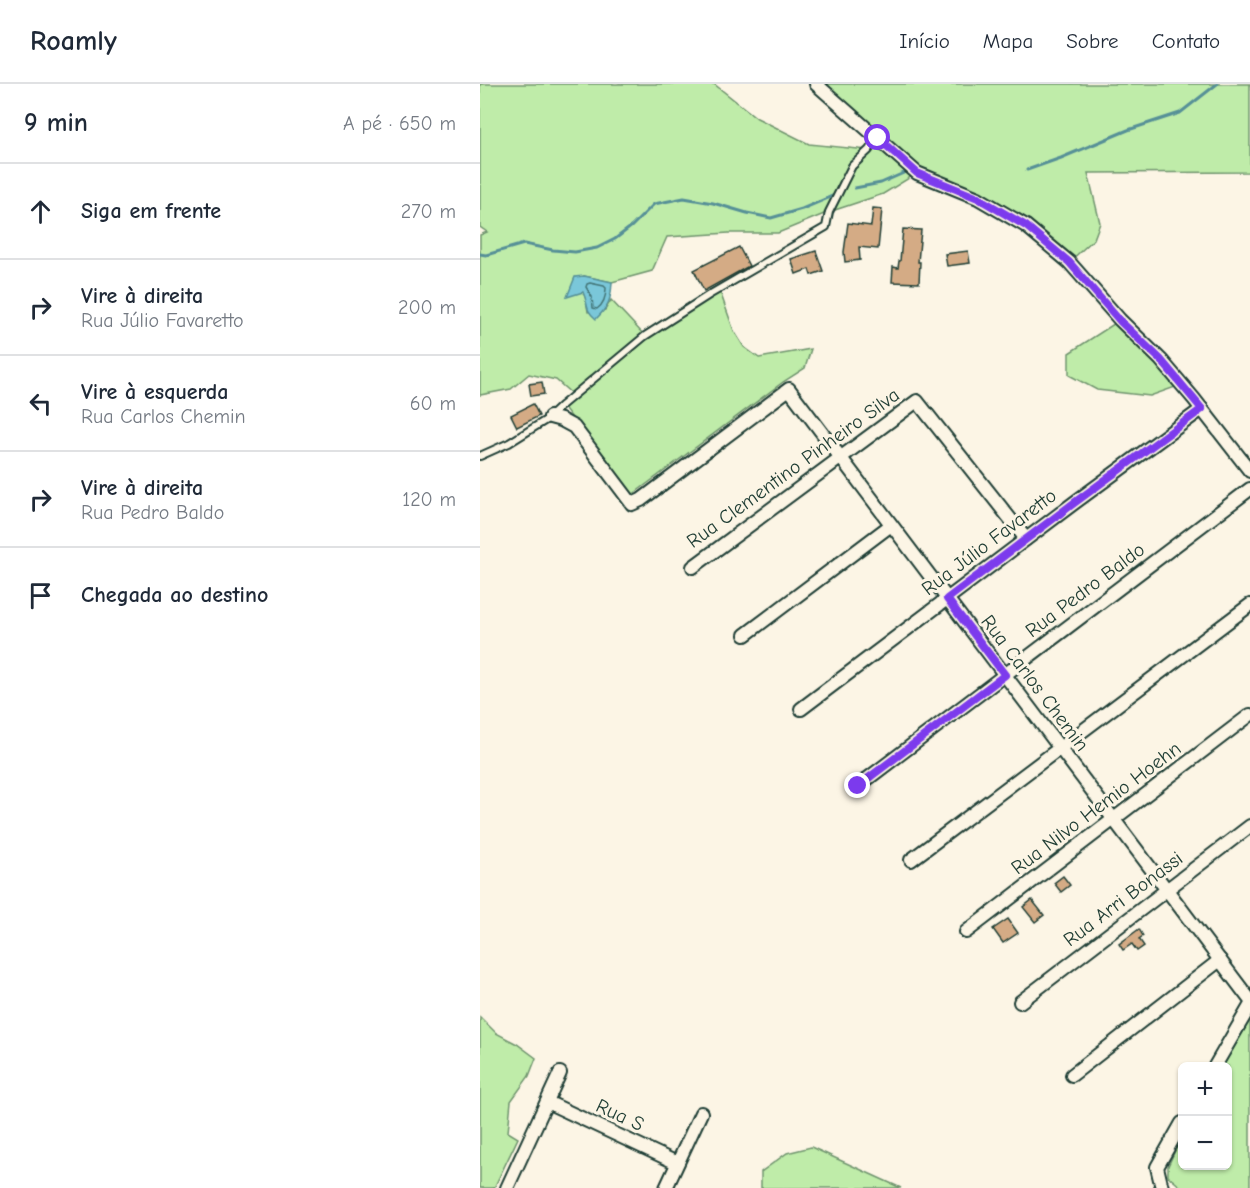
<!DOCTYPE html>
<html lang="pt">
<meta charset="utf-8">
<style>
:root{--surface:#fff;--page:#f2f2f3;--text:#1f2937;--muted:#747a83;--line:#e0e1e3}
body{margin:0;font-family:"Comic Neue",sans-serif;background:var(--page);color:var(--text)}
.controls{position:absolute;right:18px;bottom:18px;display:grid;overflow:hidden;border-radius:9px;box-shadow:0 2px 4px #0004}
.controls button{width:54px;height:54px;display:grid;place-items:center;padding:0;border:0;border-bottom:2px solid var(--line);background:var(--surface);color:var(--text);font:30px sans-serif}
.stop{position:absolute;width:18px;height:18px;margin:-14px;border:4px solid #7c3aed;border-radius:50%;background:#fff}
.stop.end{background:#7c3aed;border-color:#fff;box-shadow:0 2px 6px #0008}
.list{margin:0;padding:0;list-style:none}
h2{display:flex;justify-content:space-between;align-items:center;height:78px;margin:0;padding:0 24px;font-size:26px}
h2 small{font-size:20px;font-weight:400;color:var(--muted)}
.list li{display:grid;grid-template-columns:39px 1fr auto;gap:18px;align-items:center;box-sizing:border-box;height:96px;padding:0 24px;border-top:2px solid var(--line)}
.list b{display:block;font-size:22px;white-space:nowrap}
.list p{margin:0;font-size:20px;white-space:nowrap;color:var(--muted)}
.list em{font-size:20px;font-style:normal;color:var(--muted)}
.icon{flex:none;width:33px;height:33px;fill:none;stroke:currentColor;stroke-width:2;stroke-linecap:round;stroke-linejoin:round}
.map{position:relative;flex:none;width:770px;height:1104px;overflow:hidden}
header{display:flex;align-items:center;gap:36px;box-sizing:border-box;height:84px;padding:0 30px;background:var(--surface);border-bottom:2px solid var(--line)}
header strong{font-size:28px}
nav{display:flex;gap:33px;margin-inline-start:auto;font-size:21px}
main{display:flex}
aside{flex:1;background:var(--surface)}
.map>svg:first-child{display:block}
.green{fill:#bfeca9;stroke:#6f946e;stroke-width:1.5}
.water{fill:#7ac7d9;stroke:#569097;stroke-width:1.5}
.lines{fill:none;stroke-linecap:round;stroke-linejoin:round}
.shore{stroke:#437476;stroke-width:1.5}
.stream{stroke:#569097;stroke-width:3}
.building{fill:#d4ab85;stroke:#1f3d34;stroke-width:1.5}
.service-casing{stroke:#1f3d34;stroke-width:10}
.minor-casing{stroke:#1f3d34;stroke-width:16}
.service{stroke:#fcf5e5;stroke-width:6}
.minor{stroke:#fcf5e5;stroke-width:12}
.route{stroke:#7c3aed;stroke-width:8}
.labels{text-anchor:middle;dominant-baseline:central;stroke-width:6;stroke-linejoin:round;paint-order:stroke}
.street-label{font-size:20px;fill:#1f3d34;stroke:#fcf5e5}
</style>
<header>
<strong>Roamly</strong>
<nav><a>Início</a><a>Mapa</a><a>Sobre</a><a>Contato</a></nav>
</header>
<main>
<aside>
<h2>9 min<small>A pé · 650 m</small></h2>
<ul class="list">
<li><svg class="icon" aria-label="ahead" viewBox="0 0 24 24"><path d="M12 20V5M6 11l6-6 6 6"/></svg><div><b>Siga em frente</b></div><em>270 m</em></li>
<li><svg class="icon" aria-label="right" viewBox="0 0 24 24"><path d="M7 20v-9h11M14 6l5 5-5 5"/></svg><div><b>Vire à direita</b><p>Rua Júlio Favaretto</p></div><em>200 m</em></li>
<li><svg class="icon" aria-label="left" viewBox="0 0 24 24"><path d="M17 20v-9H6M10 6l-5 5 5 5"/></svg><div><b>Vire à esquerda</b><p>Rua Carlos Chemin</p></div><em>60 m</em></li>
<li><svg class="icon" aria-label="right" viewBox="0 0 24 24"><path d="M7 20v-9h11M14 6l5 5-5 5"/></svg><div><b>Vire à direita</b><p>Rua Pedro Baldo</p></div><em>120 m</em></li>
<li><svg class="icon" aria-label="arrive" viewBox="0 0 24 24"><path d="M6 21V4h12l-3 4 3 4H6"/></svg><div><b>Chegada ao destino</b></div></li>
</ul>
</aside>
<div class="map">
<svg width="770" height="1104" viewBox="0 0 770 1104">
<rect width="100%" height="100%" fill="#fcf5e5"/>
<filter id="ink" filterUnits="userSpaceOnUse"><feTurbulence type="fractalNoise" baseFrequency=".0167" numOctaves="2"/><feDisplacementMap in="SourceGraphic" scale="12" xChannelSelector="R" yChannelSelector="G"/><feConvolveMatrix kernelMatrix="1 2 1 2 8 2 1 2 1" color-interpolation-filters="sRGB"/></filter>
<g filter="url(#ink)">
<!-- green -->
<g class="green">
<polygon points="0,0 234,0 277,34 329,60 388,66 398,54 336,0 770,0 770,88 608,89 620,139 614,155 589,178 546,142 437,89 403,110 349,128 298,149 249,149 187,153 172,187 132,198 104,192 103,208 106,215 108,228 125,226 131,216 165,252 239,205 254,247 264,263 279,274 331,265 325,284 303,298 152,411 82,321 93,311 76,296 49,290 31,305 0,311 0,151 7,148 0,143"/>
<polygon points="640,236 701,301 670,312 617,306 589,291 589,269"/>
<polygon points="0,933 16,949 37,960 56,974 49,992 31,1017 28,1048 38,1054 14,1104 0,1104"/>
<polygon points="770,935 770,1104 702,1104 688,1092 688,1082 702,1052 702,1082 748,1082 748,982 743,982"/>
<polygon points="331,1063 421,1104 281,1104 281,1088 307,1069"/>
</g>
<!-- water -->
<path class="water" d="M 104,192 L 132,198 C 131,216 129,222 116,235 C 104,225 109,221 103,208 L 87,213 L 95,193 Z"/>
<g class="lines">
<!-- shore -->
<path class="shore" d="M 110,199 L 124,202 L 126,204 C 126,212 124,220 117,225 L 113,224 L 112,213 L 106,203 L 107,200 Z"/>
<!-- stream -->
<g class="stream">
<polyline points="547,86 581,74 648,46 700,29 737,0"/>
<polyline points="375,104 401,99 426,88"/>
<polyline points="0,170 6,171 44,160 73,166 95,168 117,164 135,155 152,142 174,120 204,114 233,119 267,129 291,134 322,125 355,111"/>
</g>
</g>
<!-- building -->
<g class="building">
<polygon points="393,124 402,125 398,165 379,163 380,176 365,178 364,168 368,139 391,142"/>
<polygon points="423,145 441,146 438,178 440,178 439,199 412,198 413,183 418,184 419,177 420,177"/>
<polygon points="259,163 269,182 224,207 214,186"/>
<polygon points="336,167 343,187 331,191 329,185 316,190 311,175"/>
<polygon points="488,167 490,179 467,182 465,170"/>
<polygon points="62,298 64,310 51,312 49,300"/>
<polygon points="53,320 59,332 37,343 31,331"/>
<polygon points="583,792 590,801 581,808 574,799"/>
<polygon points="552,816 564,831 555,838 543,823"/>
<polygon points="528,835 538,849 523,859 513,845"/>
<polygon points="659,845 663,852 659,855 664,862 657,867 652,860 643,866 639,860"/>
</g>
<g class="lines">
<!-- service casing -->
<g class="service-casing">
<polyline id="service" points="0,372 29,359 66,336 82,321 165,252 229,211 346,143 349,128 372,82 389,66 397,54"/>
</g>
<!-- minor casing -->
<g class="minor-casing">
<g id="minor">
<polyline points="336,0 437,89 498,114 546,142 589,178 640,236 681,276 714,315 770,387"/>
<polyline points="70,333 81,336 94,343 152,420 161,416 309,305 770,916"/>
<polyline points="213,483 437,317 546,455"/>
<polyline points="265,551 411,441"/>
<polyline points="321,625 594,419 722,325"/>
<polyline points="378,702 770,405"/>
<polyline points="431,776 770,521"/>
<polyline points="486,848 770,631"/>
<polyline points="540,918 770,742"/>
<polyline points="735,982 770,922"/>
<polyline points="592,991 740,876"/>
<polyline points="67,1018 197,1079"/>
<polyline points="27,1104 80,989"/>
<polyline points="186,1104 221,1029"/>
<polyline points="682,1104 677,1083 702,1039"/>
</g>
</g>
<!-- service -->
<use href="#service" class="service"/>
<!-- minor -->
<use href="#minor" class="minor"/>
</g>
</g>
<g class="lines" filter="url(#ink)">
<!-- route -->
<polyline class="route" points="378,702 525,591 467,515 594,419 722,325 681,276 640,237 589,178 546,142 498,114 437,89 398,54"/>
</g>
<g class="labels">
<!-- street labels -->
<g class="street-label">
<text transform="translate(313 384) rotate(-36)">Rua Clementino Pinheiro Silva</text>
<text transform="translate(509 458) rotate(-37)">Rua Júlio Favaretto</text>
<text transform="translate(605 506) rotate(-37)">Rua Pedro Baldo</text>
<text transform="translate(555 599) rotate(53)">Rua Carlos Chemin</text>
<text transform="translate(616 724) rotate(-37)">Rua Nilvo Hemio Hoehn</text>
<text transform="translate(643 815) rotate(-37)">Rua Arri Bonassi</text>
<text transform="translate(140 1031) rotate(25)">Rua S</text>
</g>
</g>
</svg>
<div class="controls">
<button>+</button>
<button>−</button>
</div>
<div class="stop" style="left:398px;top:54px"></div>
<div class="stop end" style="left:378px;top:702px"></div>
</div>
</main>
